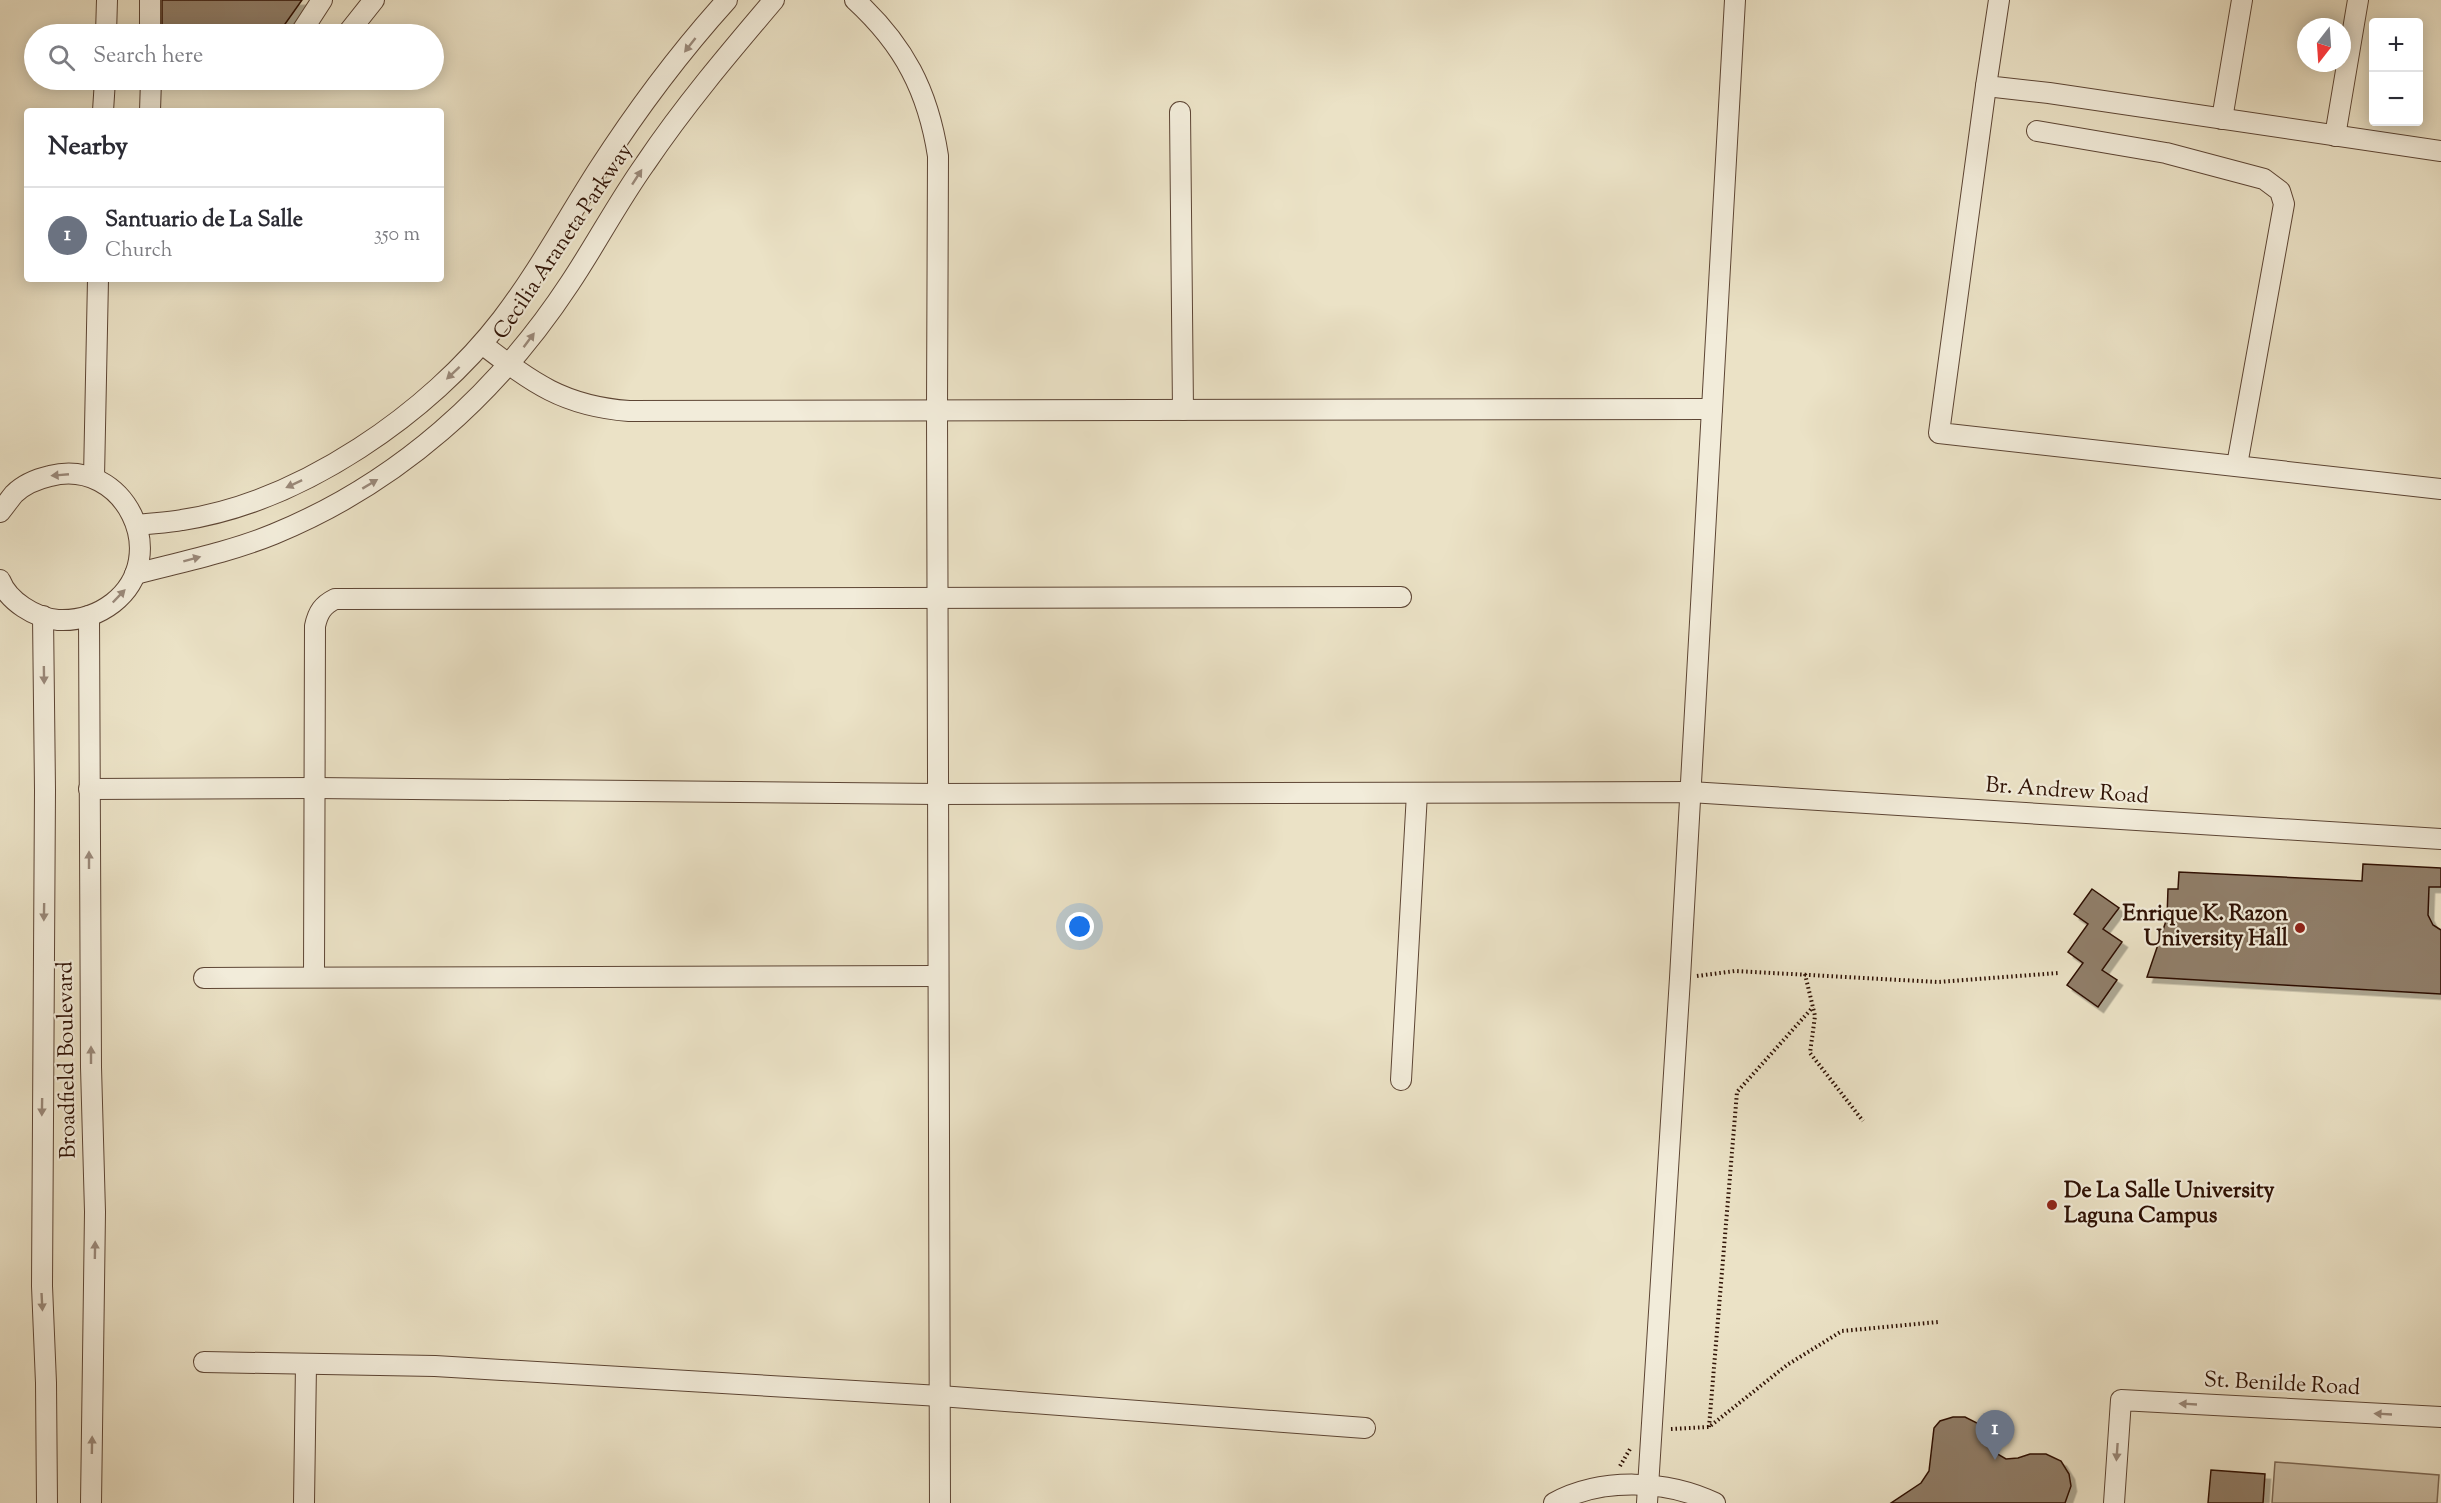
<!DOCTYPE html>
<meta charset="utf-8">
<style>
:root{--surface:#fff;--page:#f2f2f3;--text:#2b2b33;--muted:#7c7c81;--line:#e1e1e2;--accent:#7c3aed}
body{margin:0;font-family:"Sorts Mill Goudy",serif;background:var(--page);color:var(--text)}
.controls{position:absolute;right:18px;top:18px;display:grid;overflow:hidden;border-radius:6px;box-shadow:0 3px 15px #0003}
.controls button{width:54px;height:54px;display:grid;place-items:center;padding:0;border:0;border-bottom:2px solid var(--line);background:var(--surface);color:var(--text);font:30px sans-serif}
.compass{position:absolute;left:2297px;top:18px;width:54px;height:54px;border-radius:50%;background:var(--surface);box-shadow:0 3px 15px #0003;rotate:197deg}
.you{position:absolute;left:1080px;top:927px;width:21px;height:21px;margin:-15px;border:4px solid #fff;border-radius:50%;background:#1a73e8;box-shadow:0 0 0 9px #1a73e833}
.badge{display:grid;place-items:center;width:39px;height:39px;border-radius:50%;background:var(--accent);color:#fff;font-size:20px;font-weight:700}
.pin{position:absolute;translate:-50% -50px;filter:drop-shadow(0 2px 3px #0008)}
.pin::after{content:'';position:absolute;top:32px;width:21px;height:18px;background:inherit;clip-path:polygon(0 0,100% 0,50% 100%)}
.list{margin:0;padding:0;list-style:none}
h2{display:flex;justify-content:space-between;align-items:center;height:78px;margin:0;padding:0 24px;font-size:26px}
h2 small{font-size:20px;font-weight:400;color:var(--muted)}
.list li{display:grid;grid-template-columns:39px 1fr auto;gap:18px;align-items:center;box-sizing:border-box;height:96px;padding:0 24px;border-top:2px solid var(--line)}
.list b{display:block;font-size:22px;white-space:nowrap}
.list p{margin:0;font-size:20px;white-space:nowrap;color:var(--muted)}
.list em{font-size:20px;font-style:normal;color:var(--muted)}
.icon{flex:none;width:33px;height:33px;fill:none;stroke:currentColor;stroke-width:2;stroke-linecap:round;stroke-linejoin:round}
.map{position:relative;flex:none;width:2441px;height:1503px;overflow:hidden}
.search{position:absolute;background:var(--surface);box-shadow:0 3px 15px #0003;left:24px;top:24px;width:420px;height:66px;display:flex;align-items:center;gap:15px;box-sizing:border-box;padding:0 21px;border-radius:33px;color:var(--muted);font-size:22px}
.panel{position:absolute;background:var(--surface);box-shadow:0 3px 15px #0003;left:24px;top:108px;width:420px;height:174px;border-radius:6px}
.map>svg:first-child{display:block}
.green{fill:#cbbea5;stroke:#7c6854;stroke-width:1.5}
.building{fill:#907e69;stroke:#2e1104;stroke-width:1.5;filter:url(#shadow)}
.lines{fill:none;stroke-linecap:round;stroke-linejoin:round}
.minor-casing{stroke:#5d4534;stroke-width:22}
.path{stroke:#2e1104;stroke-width:4;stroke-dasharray:1.5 3;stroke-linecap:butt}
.minor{stroke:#f2ecda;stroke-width:20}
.oneway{fill:#9a897a}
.poi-dot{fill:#8f2418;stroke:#f2ecda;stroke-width:2}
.labels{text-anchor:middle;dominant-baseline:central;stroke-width:4.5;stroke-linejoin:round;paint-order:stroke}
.street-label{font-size:22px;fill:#2e1104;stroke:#f2ecda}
.poi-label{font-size:22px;font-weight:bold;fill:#2e1104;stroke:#f2ecda;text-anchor:end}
</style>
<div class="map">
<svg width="2441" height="1503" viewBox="0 0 2441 1503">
<defs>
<filter id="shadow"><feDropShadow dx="5.5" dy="5.5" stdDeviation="0" flood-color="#0004"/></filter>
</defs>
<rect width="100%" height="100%" fill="#ebe2c6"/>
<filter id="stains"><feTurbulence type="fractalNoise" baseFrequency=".00333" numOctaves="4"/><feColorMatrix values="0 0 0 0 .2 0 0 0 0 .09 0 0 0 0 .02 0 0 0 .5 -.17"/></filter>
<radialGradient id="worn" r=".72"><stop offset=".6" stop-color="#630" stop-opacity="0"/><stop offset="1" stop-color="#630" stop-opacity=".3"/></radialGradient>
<!-- green -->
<polygon class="green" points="2275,1462 2439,1475 2437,1503 2272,1503"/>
<!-- building -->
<g class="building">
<polygon points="162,0 302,0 278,34 162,34"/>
<polygon points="2363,864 2441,868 2441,887 2429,887 2428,915 2433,925 2441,930 2441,994 2147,977 2167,918 2168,889 2178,889 2179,872 2362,881"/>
<polygon points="2092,889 2119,908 2103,929 2122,942 2102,970 2117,980 2098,1007 2067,985 2083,963 2068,952 2088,924 2074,914"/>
<polygon points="1953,1417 1965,1417 1977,1423 1994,1452 2006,1459 2018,1458 2030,1454 2046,1454 2061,1461 2069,1474 2071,1486 2065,1503 1891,1503 1921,1483 1929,1471 1934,1428 1940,1421"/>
<polygon points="2211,1470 2265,1474 2263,1503 2208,1503"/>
</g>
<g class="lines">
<!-- minor casing -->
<g class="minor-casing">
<g id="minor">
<path d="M 855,0 C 904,45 928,91 938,156 L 937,410 L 940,1503"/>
<polyline points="1999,0 1986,86 2049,93 2441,151"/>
<polyline points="106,34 107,0"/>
<polyline points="150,34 150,0"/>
<polyline points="300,34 322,0"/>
<polyline points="347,34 374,0"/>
<polyline points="1986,86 1939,433 2441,489"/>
<polyline points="103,111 105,80"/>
<polyline points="150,111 151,80"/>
<polyline points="1180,112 1183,410"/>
<polyline points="2222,119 2242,0"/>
<polyline points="2037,131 2166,153 2264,179 2280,191 2284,204 2237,465"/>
<polyline points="2335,136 2358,0"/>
<path d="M 482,344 C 533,383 563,406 629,411 L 1712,409"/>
<polyline points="94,477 98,279"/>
<path d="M 0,512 C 5,506 9,500 14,494 C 24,484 37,479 50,476 C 124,457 173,556 113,603 C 96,616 79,621 58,620 C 35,618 8,601 0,580"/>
<path d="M 137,525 C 152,523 167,523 182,520 C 301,502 430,413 502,319 C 538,272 566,220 598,170 C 636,111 680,52 727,0"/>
<path d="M 135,574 C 181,562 230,552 274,534 C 398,483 497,394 570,283 C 596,244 618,202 645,164 C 684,106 729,53 774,0"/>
<polyline points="43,616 45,790 42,1286 46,1383 47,1503"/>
<polyline points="89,616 91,1067 95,1212 91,1503"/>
<polyline points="89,789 315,788 938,794 1690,792 2441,839"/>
<path d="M 314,977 L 315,626 C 318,612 323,605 335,599 L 1401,597"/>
<polyline points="204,978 938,976"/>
<polyline points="1401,1080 1417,793"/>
<polyline points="204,1362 435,1366 940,1396 1365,1428"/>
<polyline points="304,1503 306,1364"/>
<path d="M 1554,1503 C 1602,1477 1667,1480 1715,1503"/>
<polyline points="1647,1503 1680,978 1735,0"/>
<polyline points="2114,1503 2121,1400 2441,1417"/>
</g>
</g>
<!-- path -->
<g class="path">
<polyline points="1805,974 1815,1016 1810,1053 1863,1121"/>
<polyline points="1697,976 1735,971 1938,982 2058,973"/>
<polyline points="1709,1427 1737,1092 1813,1007"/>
<polyline points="1671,1429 1709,1427 1787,1365 1842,1331 1938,1322"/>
<polyline points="1620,1466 1630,1449"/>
</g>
<!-- minor -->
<use href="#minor" class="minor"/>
</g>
<!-- one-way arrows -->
<defs><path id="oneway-solid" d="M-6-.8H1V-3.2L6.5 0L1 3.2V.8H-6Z" transform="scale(1.5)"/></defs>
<g class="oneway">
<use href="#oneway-solid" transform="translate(690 45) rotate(128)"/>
<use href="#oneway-solid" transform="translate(637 177) rotate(-57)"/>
<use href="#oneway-solid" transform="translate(529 340) rotate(-53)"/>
<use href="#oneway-solid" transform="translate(453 373) rotate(137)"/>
<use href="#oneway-solid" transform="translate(60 475) rotate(175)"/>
<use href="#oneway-solid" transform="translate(294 484) rotate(155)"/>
<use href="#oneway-solid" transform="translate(370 484) rotate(-31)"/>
<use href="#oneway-solid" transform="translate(192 559) rotate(-15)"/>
<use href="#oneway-solid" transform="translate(119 596) rotate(-46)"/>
<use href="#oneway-solid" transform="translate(44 675) rotate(89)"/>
<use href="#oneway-solid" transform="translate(89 860) rotate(-90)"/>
<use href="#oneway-solid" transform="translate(44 912) rotate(91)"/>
<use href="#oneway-solid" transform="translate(91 1055) rotate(-90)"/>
<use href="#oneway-solid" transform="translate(42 1107) rotate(91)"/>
<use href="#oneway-solid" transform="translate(95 1250) rotate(-89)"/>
<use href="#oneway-solid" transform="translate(42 1302) rotate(87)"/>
<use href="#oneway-solid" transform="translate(2188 1404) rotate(-177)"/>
<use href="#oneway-solid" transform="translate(2383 1414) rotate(-177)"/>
<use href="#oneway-solid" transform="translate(92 1445) rotate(-89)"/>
<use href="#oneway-solid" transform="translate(2117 1452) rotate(94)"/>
</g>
<!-- markers -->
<g class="poi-dot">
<circle cx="2300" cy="928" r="6"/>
<circle cx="2052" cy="1205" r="6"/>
</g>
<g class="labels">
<!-- street labels -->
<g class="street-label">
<text transform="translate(564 242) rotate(-56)">Cecilia Araneta Parkway</text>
<text transform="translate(2067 792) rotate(4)">Br. Andrew Road</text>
<text transform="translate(68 1060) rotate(-91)">Broadfield Boulevard</text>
<text transform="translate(2282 1385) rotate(3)">St. Benilde Road</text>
</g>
<!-- poi labels -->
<g class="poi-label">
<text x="2288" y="915">Enrique K. Razon<tspan x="2288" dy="25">University Hall</tspan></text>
<text x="2064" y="1192" text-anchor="start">De La Salle University<tspan x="2064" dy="25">Laguna Campus</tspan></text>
</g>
</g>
<rect width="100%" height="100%" filter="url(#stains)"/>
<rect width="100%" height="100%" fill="url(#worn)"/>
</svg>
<div class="controls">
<button>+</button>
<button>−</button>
</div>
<svg class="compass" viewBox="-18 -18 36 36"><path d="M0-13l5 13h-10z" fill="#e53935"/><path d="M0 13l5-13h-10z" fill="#7c7c81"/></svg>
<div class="you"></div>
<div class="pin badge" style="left:1995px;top:1460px;background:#6b7280">1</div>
<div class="search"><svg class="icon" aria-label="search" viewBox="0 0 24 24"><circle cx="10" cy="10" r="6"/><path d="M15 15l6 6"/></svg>Search here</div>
<section class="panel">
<h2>Nearby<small></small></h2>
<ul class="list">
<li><span class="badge" style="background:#6b7280">1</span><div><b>Santuario de La Salle</b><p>Church</p></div><em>350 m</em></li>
</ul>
</section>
</div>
